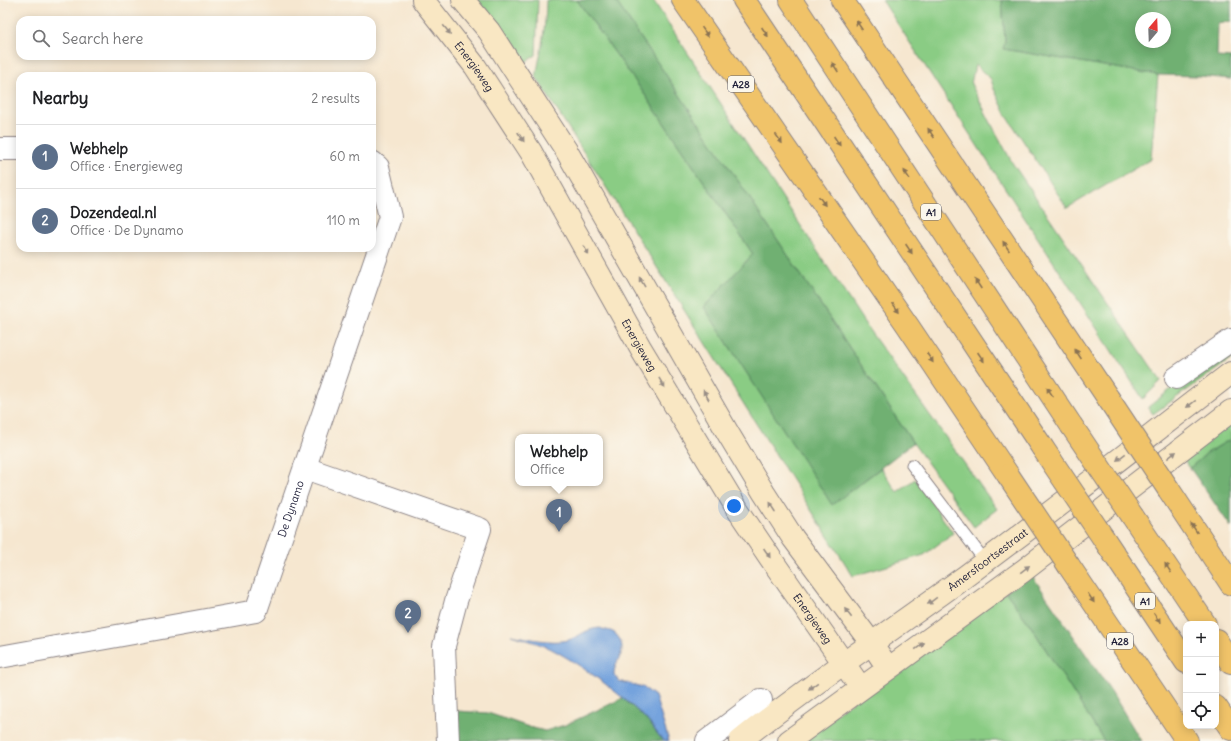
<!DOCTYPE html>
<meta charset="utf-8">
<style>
:root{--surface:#fff;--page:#f2f2f2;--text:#202124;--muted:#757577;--line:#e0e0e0;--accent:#1f6fb2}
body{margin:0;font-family:Delius,sans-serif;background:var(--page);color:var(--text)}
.controls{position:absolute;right:12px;bottom:12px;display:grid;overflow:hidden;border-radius:8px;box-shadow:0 2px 10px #0003}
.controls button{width:36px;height:36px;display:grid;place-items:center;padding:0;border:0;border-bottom:1px solid var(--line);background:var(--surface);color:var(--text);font:20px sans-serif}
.compass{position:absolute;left:1135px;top:12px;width:36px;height:36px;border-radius:50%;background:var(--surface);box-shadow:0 2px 10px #0003;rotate:19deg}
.you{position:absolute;left:734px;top:506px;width:14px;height:14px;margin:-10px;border:3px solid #fff;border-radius:50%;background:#1a73e8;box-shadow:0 0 0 6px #1a73e833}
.badge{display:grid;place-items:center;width:26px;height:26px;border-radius:50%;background:var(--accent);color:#fff;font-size:13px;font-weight:700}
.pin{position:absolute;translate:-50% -33px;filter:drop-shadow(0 1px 2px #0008)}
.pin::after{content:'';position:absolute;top:21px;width:14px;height:12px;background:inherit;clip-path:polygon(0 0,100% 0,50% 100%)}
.popup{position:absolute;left:515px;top:434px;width:88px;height:52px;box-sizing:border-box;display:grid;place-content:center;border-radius:8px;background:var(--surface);filter:drop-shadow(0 1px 3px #0005);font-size:13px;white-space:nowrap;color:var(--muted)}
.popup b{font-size:15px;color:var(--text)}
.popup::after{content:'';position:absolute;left:50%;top:100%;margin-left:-8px;border:8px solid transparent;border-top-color:var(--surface)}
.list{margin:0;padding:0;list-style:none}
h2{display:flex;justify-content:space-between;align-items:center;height:52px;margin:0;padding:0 16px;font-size:17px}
h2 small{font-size:13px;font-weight:400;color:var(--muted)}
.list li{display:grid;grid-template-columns:26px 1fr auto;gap:12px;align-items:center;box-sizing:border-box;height:64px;padding:0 16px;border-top:1px solid var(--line)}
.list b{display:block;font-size:15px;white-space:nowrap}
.list p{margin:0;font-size:13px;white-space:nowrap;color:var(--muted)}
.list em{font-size:13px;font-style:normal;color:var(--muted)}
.icon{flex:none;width:22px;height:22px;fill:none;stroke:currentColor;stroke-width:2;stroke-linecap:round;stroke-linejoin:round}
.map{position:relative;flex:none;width:1231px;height:741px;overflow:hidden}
.search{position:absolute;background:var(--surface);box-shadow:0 2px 10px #0003;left:16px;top:16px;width:360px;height:44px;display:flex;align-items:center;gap:10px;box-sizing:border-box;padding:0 14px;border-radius:12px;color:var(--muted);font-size:15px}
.panel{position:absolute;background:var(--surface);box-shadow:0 2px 10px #0003;left:16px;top:72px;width:360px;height:180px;border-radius:12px}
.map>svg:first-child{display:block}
.green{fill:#8acc84;stroke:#567760}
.forest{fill:#6fb072;stroke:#486956;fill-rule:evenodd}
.water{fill:#75a3dd;stroke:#4c628c}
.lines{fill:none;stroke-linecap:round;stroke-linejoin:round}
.lane-casing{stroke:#8c8486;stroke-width:13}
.street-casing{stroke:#8c8486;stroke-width:24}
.secondary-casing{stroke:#8c8486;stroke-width:24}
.highway-casing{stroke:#8c8486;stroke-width:24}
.lane{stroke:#fff;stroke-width:11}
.street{stroke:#fff;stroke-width:22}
.secondary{stroke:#f9e7c3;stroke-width:22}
.highway{stroke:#f0c369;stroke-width:22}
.highway-bridge-casing{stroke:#8c8486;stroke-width:24;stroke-linecap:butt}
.highway-bridge{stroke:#f0c369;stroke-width:22}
.oneway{fill:#897252}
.oneway2{fill:#988e86}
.labels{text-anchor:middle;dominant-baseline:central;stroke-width:3.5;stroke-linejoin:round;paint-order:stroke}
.shield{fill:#fbf7ec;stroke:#636270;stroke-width:1}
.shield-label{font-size:10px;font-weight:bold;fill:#22223b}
.street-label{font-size:11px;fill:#22223b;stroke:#fbf7ec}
</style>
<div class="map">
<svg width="1231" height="741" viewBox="0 0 1231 741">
<rect width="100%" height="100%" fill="#fbf7ec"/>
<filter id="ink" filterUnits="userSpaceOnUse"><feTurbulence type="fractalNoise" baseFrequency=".025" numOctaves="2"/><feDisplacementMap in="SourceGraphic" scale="8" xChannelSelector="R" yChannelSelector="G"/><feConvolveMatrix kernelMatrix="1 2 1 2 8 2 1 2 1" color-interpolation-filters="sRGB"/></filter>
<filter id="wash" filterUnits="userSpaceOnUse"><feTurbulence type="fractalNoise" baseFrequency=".012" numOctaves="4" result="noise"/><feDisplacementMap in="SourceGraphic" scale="16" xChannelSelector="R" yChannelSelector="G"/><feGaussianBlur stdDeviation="0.9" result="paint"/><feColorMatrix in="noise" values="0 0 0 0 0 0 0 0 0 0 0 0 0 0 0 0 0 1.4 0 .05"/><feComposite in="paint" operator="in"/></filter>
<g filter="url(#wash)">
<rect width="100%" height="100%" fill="#f6e7d0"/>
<!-- green -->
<g class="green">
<polygon points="477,0 538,0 536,55 524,63"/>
<path d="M 546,0 L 577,0 L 643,92 L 753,254 L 704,307 L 832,504 L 881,468 L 897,492 L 915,479 L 953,533 L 924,555 L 853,576 L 536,77 C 541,51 546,26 546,0 Z"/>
<polygon points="615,0 653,0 869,330 997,509 974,527 913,443 745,191"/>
<polygon points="882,0 1002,0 1005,41 1004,49 1158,75 1151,159 1067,208 1007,116 994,89 991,79 975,65 971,84 993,127 1013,164 1161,381 1143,399"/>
<polygon points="1231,349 1231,359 1153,414 1148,407 1183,380"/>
<polygon points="1231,419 1231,439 1207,453 1190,468 1181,456"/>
<polygon points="1006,592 1032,628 1104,741 797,741"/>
</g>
<!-- forest -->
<g class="forest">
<polygon points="577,0 615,0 745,191 913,443 832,505 704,307 753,254 643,92"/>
<path d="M 1002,0 L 1231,0 L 1231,21 L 1218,23 L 1217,57 L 1231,58 L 1231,79 L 1199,76 L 1158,75 L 1003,49 L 1005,41 ZM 1141,18 L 1165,18 L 1165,42 L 1141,42 Z"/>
<polygon points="1231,439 1231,527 1190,468 1207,453"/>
<polygon points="1031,574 1111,691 1141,741 1104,741 1032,628 1006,592"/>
<polygon points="623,698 647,720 663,741 454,741 457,711 488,713 529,727 545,731 565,725"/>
</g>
<!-- water -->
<path class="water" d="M 600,628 C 604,630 609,630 613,632 C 620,636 624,647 621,654 C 618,662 614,666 614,675 L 619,681 L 643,687 L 655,696 L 669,741 L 663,741 C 658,734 652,726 646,719 C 622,695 587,669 557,652 C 543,644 526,640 511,635 C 529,638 550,644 568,640 C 580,637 584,629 600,628 Z"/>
</g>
<g filter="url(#ink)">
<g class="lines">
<!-- lane casing -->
<g class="lane-casing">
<polyline id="lane" points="912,465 985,561"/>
</g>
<!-- street casing -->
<g class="street-casing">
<g id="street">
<polyline points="0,149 20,149"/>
<polyline points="1176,378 1231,340"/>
<polyline points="305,468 480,529 456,601 444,646 448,741"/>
<path id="s1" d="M 0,657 L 256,611 L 390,217 L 378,167 L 372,162"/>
<polyline points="707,741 761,700"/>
</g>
</g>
<!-- secondary casing -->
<g class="secondary-casing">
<g id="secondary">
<path id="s2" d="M 423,0 L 475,66 L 531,152 L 641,349 L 738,510 L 771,559 L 861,688"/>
<polyline points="463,0 489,31 566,150 729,435 764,493 793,538 872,644 888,668"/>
<path id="s3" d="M 740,741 C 811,684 886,634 959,581 C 1051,513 1141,442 1231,373"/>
<polyline points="789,741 1023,571 1231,411"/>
</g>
</g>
<!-- highway casing -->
<g class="highway-casing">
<g id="highway">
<polyline points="683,0 908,326 1008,475"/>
<polyline points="744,0 1042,447"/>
<polyline points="791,0 1071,425"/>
<polyline points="842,0 1108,398"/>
<polyline points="1169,490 1231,584"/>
<polyline points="1133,517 1205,624"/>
<polyline points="1104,539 1186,662"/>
<polyline points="1069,566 1187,741"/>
<polyline points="1216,640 1231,663"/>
<polyline points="1216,707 1231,729"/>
</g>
</g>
<!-- lane -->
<use href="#lane" class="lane"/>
<!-- street -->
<use href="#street" class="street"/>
<!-- secondary -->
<use href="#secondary" class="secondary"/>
<!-- highway -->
<use href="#highway" class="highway"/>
<!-- highway-bridge casing -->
<g class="highway-bridge-casing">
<g id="highway-bridge">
<polyline points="1108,398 1169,490"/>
<polyline points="1071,425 1133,517"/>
<polyline points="1042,447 1104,539"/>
<polyline points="1008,475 1069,566"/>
</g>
</g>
<!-- highway-bridge -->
<use href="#highway-bridge" class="highway-bridge"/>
</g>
<!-- one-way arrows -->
<defs><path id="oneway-solid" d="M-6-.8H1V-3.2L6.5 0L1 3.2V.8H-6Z"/></defs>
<g class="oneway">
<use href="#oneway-solid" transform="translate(859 25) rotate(-124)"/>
<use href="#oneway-solid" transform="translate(705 32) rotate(55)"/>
<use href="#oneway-solid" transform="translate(765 32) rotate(56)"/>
<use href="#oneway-solid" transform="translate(835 67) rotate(-123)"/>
<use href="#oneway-solid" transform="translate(931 133) rotate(-124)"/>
<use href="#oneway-solid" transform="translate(779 139) rotate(55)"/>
<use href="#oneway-solid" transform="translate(837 141) rotate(56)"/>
<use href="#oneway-solid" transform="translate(907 175) rotate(-123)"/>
<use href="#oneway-solid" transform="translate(822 201) rotate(55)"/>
<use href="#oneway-solid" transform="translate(1006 246) rotate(-124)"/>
<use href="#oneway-solid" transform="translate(909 249) rotate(56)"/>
<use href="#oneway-solid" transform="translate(978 284) rotate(-123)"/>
<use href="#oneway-solid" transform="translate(896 308) rotate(55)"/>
<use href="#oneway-solid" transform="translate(1078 354) rotate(-124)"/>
<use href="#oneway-solid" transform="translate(981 357) rotate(56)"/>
<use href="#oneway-solid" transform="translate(930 358) rotate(56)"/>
<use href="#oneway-solid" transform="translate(1050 392) rotate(-123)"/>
<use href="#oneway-solid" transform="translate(1194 528) rotate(-124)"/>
<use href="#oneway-solid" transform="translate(1168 568) rotate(-124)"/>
<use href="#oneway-solid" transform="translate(1091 598) rotate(56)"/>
<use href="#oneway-solid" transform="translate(1157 618) rotate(56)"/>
</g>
<g class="oneway2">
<use href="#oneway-solid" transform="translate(447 30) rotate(51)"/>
<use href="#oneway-solid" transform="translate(521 137) rotate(57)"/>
<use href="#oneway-solid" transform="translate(586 250) rotate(61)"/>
<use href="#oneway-solid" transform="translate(642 282) rotate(-120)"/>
<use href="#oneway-solid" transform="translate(662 383) rotate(59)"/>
<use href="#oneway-solid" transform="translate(706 395) rotate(-120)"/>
<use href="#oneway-solid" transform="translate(1191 404) rotate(143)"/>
<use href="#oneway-solid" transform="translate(1172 455) rotate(-38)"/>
<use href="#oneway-solid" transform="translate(1121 457) rotate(142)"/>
<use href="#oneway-solid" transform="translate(773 507) rotate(-123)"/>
<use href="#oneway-solid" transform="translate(767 553) rotate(56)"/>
<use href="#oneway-solid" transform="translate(1025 569) rotate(-37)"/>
<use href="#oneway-solid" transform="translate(932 601) rotate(144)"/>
<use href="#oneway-solid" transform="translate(848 613) rotate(-127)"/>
<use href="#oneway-solid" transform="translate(920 646) rotate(-36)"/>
<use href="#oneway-solid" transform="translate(813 686) rotate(144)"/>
</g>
</g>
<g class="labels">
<!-- shield labels -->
<g class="shield">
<rect x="728" y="76" width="26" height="16" rx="3"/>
<rect x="921" y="204" width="20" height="16" rx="3"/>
<rect x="1135" y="593" width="20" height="16" rx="3"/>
<rect x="1107" y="633" width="26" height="16" rx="3"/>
</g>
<g class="shield-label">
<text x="741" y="84">A28</text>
<text x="931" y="212">A1</text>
<text x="1145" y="601">A1</text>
<text x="1120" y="641">A28</text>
</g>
<!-- street labels -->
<g class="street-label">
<text stroke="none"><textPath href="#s2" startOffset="84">Energieweg</textPath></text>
<text stroke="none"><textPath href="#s2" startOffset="408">Energieweg</textPath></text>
<text stroke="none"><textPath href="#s1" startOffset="368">De Dynamo</textPath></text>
<text stroke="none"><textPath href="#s3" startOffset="307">Amersfoortsestraat</textPath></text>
<text stroke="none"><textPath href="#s2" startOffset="732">Energieweg</textPath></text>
</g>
</g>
</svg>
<div class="controls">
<button>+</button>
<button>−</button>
<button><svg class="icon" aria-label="locate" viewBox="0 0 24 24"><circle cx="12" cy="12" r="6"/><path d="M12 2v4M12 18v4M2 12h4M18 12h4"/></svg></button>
</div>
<svg class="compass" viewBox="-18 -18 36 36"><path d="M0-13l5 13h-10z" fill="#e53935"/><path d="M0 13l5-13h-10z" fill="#757577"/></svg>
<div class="you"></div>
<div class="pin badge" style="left:559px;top:532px;background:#5c6f8a">1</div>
<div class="popup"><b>Webhelp</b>Office</div>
<div class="pin badge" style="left:408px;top:633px;background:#5c6f8a">2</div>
<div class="search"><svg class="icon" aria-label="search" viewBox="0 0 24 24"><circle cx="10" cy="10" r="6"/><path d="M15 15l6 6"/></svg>Search here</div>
<section class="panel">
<h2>Nearby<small>2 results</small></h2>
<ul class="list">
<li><span class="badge" style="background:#5c6f8a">1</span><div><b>Webhelp</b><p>Office · Energieweg</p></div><em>60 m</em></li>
<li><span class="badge" style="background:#5c6f8a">2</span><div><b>Dozendeal.nl</b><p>Office · De Dynamo</p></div><em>110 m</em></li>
</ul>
</section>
</div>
